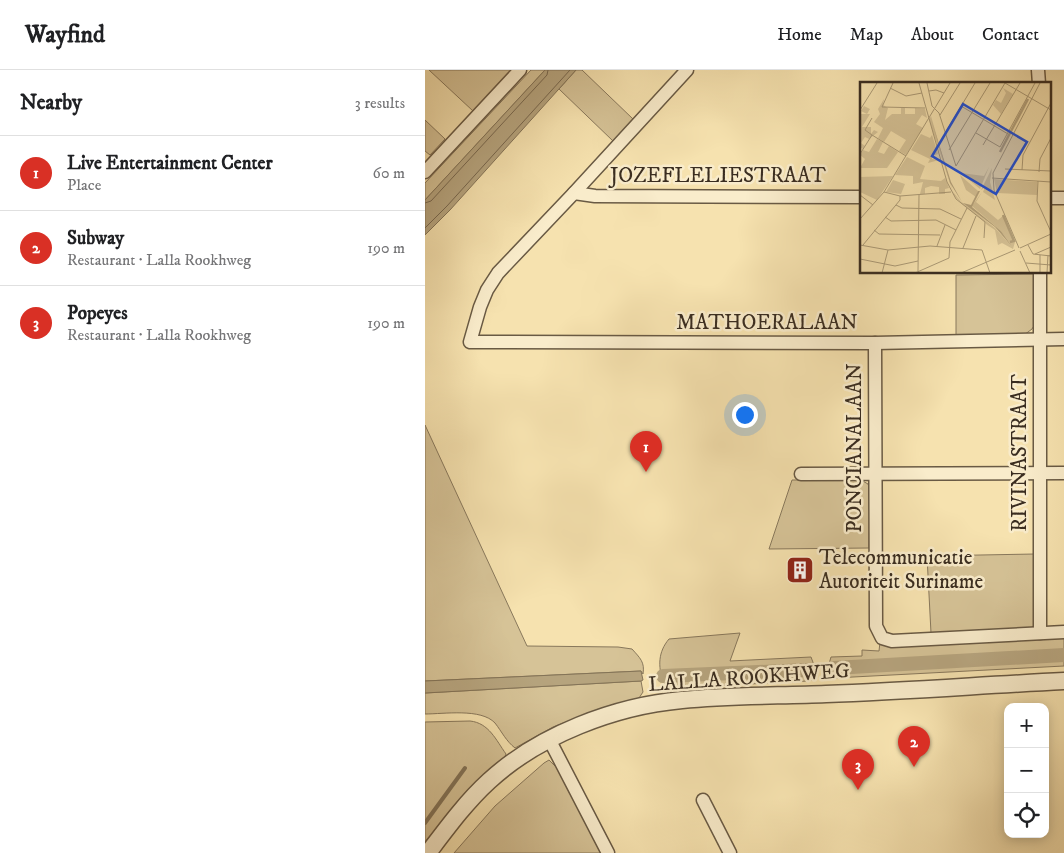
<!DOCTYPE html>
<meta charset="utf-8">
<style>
:root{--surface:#fff;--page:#f2f2f2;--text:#202124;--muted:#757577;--line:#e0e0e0;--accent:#d93025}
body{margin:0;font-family:"IM FELL DW Pica",serif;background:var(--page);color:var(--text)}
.controls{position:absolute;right:15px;bottom:15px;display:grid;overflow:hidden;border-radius:10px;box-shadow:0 2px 12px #0003}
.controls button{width:45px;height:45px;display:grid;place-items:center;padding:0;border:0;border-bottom:1px solid var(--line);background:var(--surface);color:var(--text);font:25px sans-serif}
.you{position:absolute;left:319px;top:344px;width:18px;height:18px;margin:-12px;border:4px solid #fff;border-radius:50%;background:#1a73e8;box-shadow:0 0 0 8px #1a73e833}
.badge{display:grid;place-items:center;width:32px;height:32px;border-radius:50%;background:var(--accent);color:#fff;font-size:16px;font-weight:700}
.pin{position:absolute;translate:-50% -41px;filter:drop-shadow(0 1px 2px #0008)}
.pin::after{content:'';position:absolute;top:26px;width:18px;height:15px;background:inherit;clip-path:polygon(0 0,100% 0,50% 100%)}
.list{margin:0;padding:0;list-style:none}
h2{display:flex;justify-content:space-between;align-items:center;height:65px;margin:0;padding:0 20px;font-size:21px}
h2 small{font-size:16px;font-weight:400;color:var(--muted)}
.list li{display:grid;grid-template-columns:32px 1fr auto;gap:15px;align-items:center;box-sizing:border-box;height:75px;padding:0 20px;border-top:1px solid var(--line)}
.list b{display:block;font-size:19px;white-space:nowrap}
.list p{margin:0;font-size:16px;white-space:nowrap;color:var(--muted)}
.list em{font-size:16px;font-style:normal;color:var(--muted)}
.icon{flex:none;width:28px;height:28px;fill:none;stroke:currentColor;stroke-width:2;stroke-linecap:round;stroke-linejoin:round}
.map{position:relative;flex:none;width:639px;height:783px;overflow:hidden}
header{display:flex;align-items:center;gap:30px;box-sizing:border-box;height:70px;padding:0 25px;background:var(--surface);border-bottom:1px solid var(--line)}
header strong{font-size:24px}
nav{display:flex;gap:28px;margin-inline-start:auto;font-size:18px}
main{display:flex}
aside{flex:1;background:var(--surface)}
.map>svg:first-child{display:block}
.green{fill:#d6c397;stroke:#88785c}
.water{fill:#b6a47e;stroke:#847458}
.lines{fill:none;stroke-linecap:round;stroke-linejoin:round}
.shore{stroke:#78684f;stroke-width:1}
.stream{stroke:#847458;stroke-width:4}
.canal{stroke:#b6a47e;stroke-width:14}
.minor-casing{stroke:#695a44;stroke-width:15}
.tertiary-casing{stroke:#695a44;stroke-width:19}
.minor{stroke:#f9eccb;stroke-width:12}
.tertiary{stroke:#f9eccb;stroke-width:16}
.labels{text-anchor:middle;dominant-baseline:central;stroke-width:5;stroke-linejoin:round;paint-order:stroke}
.street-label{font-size:21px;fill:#3a2d20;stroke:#f9eccb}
.poi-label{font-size:21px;fill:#3a2d20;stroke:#f9eccb;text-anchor:start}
.inset-river{fill:none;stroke:#b6a47e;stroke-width:2.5}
.inset-road{fill:none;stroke:#ab9a76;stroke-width:1}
.view{fill:#1d4ed8;fill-opacity:0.15;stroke:#1d4ed8;stroke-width:2.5}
.inset-edge{fill:none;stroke:#3a2d20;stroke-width:2.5}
</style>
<header>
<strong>Wayfind</strong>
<nav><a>Home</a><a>Map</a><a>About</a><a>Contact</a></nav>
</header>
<main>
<aside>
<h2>Nearby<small>3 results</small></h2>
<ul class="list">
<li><span class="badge">1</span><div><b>Live Entertainment Center</b><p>Place</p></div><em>60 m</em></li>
<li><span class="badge">2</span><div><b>Subway</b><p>Restaurant · Lalla Rookhweg</p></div><em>190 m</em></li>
<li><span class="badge">3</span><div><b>Popeyes</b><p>Restaurant · Lalla Rookhweg</p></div><em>190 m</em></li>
</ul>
</aside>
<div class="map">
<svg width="639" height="783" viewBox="0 0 639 783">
<rect width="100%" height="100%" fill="#f6e2af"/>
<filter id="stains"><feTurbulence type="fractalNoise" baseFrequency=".004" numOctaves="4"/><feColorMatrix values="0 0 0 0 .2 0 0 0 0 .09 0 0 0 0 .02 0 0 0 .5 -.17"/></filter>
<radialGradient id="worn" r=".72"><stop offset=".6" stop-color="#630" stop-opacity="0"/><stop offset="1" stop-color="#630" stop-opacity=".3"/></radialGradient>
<!-- green -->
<g class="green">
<polygon points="4,0 86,0 48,41"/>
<polygon points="106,0 120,0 0,130 0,113"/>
<polygon points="151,0 157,0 208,49 188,71 134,19"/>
<polygon points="0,50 20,69 5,85 0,81"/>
<polygon points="610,204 610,254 607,259 599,265 531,266 531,205"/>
<path d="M 0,355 L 102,576 L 193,577 L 207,579 C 215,588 220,592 218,604 L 216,601 L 0,611 Z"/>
<polygon points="367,410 436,410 443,414 445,419 444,478 344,479"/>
<polygon points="610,484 610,554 606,558 506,563 502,486"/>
<path d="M 315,563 L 305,591 L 386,587 L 389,595 L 389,609 L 383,611 L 247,618 L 238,612 C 233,596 233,582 244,569 Z"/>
<polygon points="639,567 639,596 409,608 403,605 402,601 406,587 437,586 437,580 454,581 455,572"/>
<path d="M 216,611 L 218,622 L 214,628 L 169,641 L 128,657 L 90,678 C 81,671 77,662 70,653 C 56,638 19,644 0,644 L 0,623 Z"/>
<path d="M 45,651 C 64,653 71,670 81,684 L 79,689 L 42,725 L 0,772 L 0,652 Z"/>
<polygon points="124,690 134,700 178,783 29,783 70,736 119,693"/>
</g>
<!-- water -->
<g class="water">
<polygon points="120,0 151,0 25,140 0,165 0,130"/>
<polygon points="216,601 218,610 216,611 0,623 0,611"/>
</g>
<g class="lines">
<!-- shore -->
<g class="shore">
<polyline points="0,133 6,131 122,5 123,0"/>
<polyline points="0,158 22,136 145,0"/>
</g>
<!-- stream -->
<polyline class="stream" points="0,753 40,698"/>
<!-- canal -->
<g class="canal">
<polyline points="409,598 639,585"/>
<polyline points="238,606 383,600"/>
</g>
<!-- minor casing -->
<g class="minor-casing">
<g id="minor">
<polyline points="262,0 149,123 73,203 62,220 55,237 45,272 450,273 639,269"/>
<polyline points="613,0 614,14"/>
<polyline points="0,102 95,0"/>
<polyline points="149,123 170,126 437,127"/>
<polyline points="625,128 639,128"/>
<polyline points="450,273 451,556 457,568 467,571 639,562"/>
<polyline points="376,404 639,403"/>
<polyline points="615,563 615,202"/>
<polyline points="124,669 183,783"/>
<polyline points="278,730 305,783"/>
</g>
</g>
<!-- tertiary casing -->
<g class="tertiary-casing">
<path id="tertiary" d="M 3,783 C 22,758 41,732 64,711 C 114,665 190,636 257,630 C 304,625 353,626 401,624 C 480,621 560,615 639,611"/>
</g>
<!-- minor -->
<use href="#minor" class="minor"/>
<!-- tertiary -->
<use href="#tertiary" class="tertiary"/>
</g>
<!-- icons -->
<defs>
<g id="building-square" transform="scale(1.4375)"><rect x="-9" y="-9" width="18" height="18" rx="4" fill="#8f2418" stroke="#f9eccb"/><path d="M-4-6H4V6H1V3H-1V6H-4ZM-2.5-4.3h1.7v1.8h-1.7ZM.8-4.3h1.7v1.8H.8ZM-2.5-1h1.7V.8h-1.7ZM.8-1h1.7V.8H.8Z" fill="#fff"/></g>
</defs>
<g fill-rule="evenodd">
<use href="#building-square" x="375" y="500"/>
</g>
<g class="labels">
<!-- street labels -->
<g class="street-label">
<text x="293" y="106">JOZEFLELIESTRAAT</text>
<text x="342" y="253">MATHOERALAAN</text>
<text transform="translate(430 378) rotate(-90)">PONCIANALAAN</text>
<text transform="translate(595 383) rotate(-90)">RIVINASTRAAT</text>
<text transform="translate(324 608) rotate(-4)">LALLA ROOKHWEG</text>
</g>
<!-- poi labels -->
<g class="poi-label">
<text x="394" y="488">Telecommunicatie<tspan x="394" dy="24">Autoriteit Suriname</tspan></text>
</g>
</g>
<!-- overview -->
<g transform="translate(435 12)">
<rect width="191" height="191" fill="#f6e2af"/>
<path d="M 143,6 L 153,12 L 141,32 L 133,23 L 136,18 L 141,21 L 146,11 ZM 24,17 L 23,23 L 28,26 L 25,38 L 32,32 L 41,32 L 41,26 L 45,26 L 45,32 L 55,32 L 55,26 L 65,27 L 67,36 L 62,33 L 56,42 L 63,46 L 46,73 L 39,69 L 46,58 L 31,49 L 24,60 L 18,56 L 23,46 L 14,40 L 20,32 L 18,27 ZM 4,24 L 10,27 L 7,32 L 10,32 L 2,45 L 11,45 L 11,52 L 14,48 L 18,50 L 9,57 L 5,55 L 1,61 L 5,64 L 3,67 L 0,65 L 0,32 L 7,32 L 1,29 ZM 71,34 L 93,110 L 101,120 L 103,121 L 135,146 L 153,166 L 141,149 L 112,124 L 122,110 L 116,120 L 138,138 L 144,133 L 155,160 L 153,167 L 142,161 L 138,163 L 135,148 L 126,142 L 125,140 L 101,121 L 94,113 L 69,38 ZM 61,52 L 70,56 L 72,53 L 78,72 L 72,74 L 72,77 L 79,78 L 68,81 L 70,77 L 51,68 ZM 17,57 L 23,60 L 18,70 L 24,72 L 29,64 L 38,70 L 27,86 L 0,86 L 5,77 L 0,73 L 3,68 L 9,70 ZM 47,75 L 65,84 L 60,97 L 81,99 L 85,96 L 89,106 L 85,107 L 85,112 L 79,112 L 79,105 L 71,104 L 65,106 L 65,112 L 60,112 L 63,100 L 53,102 L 53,94 L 35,93 ZM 129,85 L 120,107 L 101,91 L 124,94 ZM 132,86 L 130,100 L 135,118 L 123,110 L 125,105 L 121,108 ZM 100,93 L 118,109 L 116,115 L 106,108 ZM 33,94 L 17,118 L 0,110 L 0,95 ZM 134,97 L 177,100 L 177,113 L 137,111 ZM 33,98 L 45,102 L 41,112 L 26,110 Z" fill="#d6c397"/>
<path d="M 71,37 L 91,100 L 102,120 L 90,101 ZM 118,109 L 120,109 L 112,125 L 141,149 L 153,166 L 135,145 L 103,121 L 111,123 Z" fill="#b6a47e"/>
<path class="inset-river" d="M 140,70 L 168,17M 143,133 L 154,159 L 150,160"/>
<path class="inset-road" d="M 33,1 L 22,25 L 65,26M 59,1 L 87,100 L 96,117 L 125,140 L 124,156M 67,1 L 72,24 L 79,31 L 96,84 L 145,1M 145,1 L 191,28M 30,6 L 46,14 L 62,11M 69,9 L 76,8 L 84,11M 101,24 L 148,52M 0,28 L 17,1M 80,33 L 100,1M 12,36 L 5,48 L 12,53M 85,51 L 115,1M 116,51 L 140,65 L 175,1M 123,63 L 160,1M 89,68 L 130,1M 0,72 L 12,53 L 46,74M 145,87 L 191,89M 162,88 L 163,73 L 191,21M 179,90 L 180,77 L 191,56M 132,96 L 191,100M 178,99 L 177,119 L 191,150M 24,110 L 40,114 L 91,110M 0,113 L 13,123M 36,123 L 42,126 L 80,127 L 101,137M 25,135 L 31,139 L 76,138 L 96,148M 0,137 L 24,110 L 90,1M 14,148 L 19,152 L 80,153M 0,163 L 28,168 L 70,164 L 122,168 L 130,191M 3,163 L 40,118 L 40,114M 168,163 L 173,172 L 191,174M 77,164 L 85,143M 103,166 L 116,134M 159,166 L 134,108 L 133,91 L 180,1M 160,166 L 191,152M 160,169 L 170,191M 175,172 L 191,165M 180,173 L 180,191M 0,177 L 35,184 L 58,179M 166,181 L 191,183M 58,189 L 59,113M 22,191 L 28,168M 55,191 L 89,176 L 90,160 L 107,126M 101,191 L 155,168M 187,191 L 188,173"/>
<path class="view" d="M 103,22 L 167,60 L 136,112 L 72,74 Z"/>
<rect width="191" height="191" class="inset-edge"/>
</g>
<rect width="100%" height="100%" filter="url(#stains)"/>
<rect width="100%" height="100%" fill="url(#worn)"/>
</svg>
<div class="controls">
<button>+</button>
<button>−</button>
<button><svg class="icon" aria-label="locate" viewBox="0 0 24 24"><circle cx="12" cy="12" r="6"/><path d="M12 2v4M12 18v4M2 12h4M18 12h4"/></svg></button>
</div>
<div class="you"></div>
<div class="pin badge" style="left:221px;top:402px">1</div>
<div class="pin badge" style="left:489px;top:697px">2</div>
<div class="pin badge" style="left:433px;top:720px">3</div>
</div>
</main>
